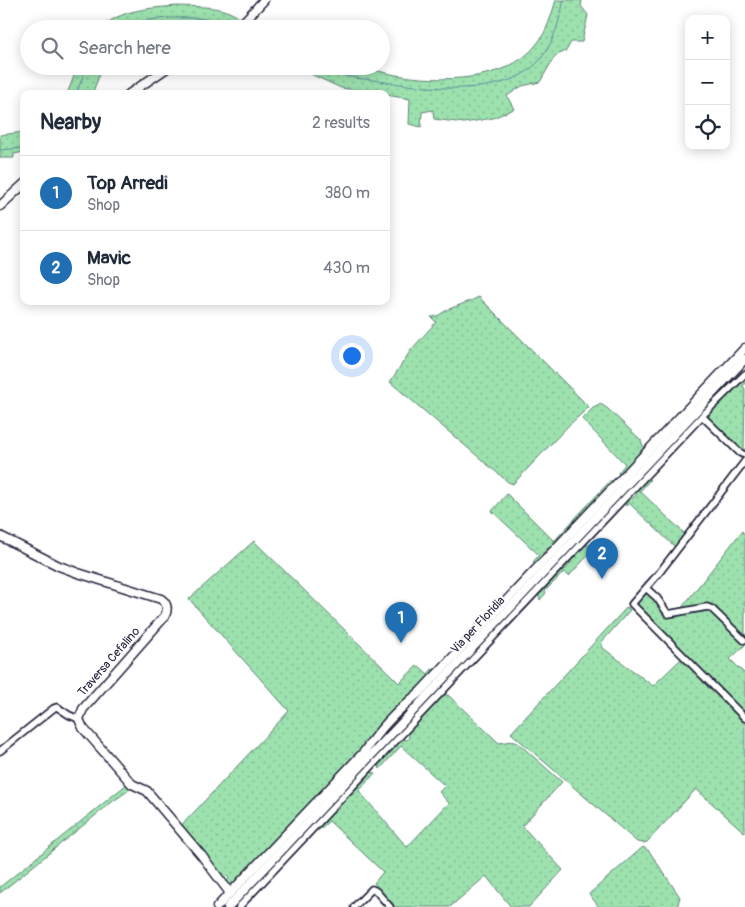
<!DOCTYPE html>
<meta charset="utf-8">
<style>
:root{--surface:#fff;--page:#f2f2f3;--text:#1f2937;--muted:#747a83;--line:#e0e1e3;--accent:#1f6fb2}
body{margin:0;font-family:Pangolin,sans-serif;background:var(--page);color:var(--text)}
.controls{position:absolute;right:15px;top:15px;display:grid;overflow:hidden;border-radius:10px;box-shadow:0 2px 12px #0003}
.controls button{width:45px;height:45px;display:grid;place-items:center;padding:0;border:0;border-bottom:1px solid var(--line);background:var(--surface);color:var(--text);font:25px sans-serif}
.you{position:absolute;left:351px;top:355px;width:18px;height:18px;margin:-12px;border:4px solid #fff;border-radius:50%;background:#1a73e8;box-shadow:0 0 0 8px #1a73e833}
.badge{display:grid;place-items:center;width:32px;height:32px;border-radius:50%;background:var(--accent);color:#fff;font-size:16px;font-weight:700}
.pin{position:absolute;translate:-50% -41px;filter:drop-shadow(0 1px 2px #0008)}
.pin::after{content:'';position:absolute;top:26px;width:18px;height:15px;background:inherit;clip-path:polygon(0 0,100% 0,50% 100%)}
.list{margin:0;padding:0;list-style:none}
h2{display:flex;justify-content:space-between;align-items:center;height:65px;margin:0;padding:0 20px;font-size:21px}
h2 small{font-size:16px;font-weight:400;color:var(--muted)}
.list li{display:grid;grid-template-columns:32px 1fr auto;gap:15px;align-items:center;box-sizing:border-box;height:75px;padding:0 20px;border-top:1px solid var(--line)}
.list b{display:block;font-size:19px;white-space:nowrap}
.list p{margin:0;font-size:16px;white-space:nowrap;color:var(--muted)}
.list em{font-size:16px;font-style:normal;color:var(--muted)}
.icon{flex:none;width:28px;height:28px;fill:none;stroke:currentColor;stroke-width:2;stroke-linecap:round;stroke-linejoin:round}
.map{position:relative;flex:none;width:745px;height:907px;overflow:hidden}
.search{position:absolute;background:var(--surface);box-shadow:0 2px 12px #0003;left:20px;top:20px;width:370px;height:55px;display:flex;align-items:center;gap:12px;box-sizing:border-box;padding:0 18px;border-radius:28px;color:var(--muted);font-size:19px}
.panel{position:absolute;background:var(--surface);box-shadow:0 2px 12px #0003;left:20px;top:90px;width:370px;height:215px;border-radius:10px}
.map>svg:first-child{display:block}
.grass{fill:url(#grass-dots);stroke:#5f8274}
.lines{fill:none;stroke-linecap:round;stroke-linejoin:round}
.stream{stroke:#5e8ca0;stroke-width:1}
.street-casing{stroke:#22223b;stroke-width:9}
.secondary-casing{stroke:#22223b;stroke-width:11}
.street{stroke:#fff;stroke-width:5.5}
.secondary{stroke:#fff;stroke-width:8}
.labels{text-anchor:middle;dominant-baseline:central;stroke-width:4;stroke-linejoin:round;paint-order:stroke}
.street-label{font-size:12px;fill:#22223b;stroke:#fff}
</style>
<div class="map">
<svg width="745" height="907" viewBox="0 0 745 907">
<defs>
<pattern id="grass-dots" width="8" height="8" patternUnits="userSpaceOnUse" patternTransform="scale(1.25)"><rect width="8" height="8" fill="#9ce1ae"/><path d="M2 2h.1M6 6h.1" fill="none" stroke="#86c197" stroke-width="1.8" stroke-linecap="round"/></pattern>
</defs>
<rect width="100%" height="100%" fill="#fff"/>
<filter id="ink" filterUnits="userSpaceOnUse"><feTurbulence type="fractalNoise" baseFrequency=".02" numOctaves="2"/><feDisplacementMap in="SourceGraphic" scale="10" xChannelSelector="R" yChannelSelector="G"/><feConvolveMatrix kernelMatrix="1 2 1 2 8 2 1 2 1" color-interpolation-filters="sRGB"/></filter>
<g filter="url(#ink)">
<!-- grass -->
<g class="grass">
<path d="M 556,0 L 582,0 L 581,6 L 588,15 L 582,42 L 571,42 L 566,51 L 555,56 L 540,82 L 522,86 L 507,96 L 514,109 L 493,118 L 464,123 L 434,119 L 433,110 L 422,112 L 421,127 L 409,124 L 410,99 L 386,95 L 386,94 L 341,88 L 293,66 C 308,66 324,66 339,66 C 346,66 355,65 362,67 C 373,69 384,73 396,75 C 439,82 506,83 536,45 C 547,32 551,16 556,0 Z"/>
<path d="M 178,6 C 200,7 225,5 242,20 L 233,29 L 100,29 C 120,9 151,8 178,6 Z"/>
<polygon points="78,66 103,66 92,94 67,94"/>
<polygon points="24,132 24,152 14,154 14,158 0,158 0,135"/>
<path d="M 479,297 L 589,407 L 568,426 L 513,484 L 508,482 L 390,382 L 411,350 L 436,322 L 431,317 C 439,317 442,312 449,309 C 459,305 469,302 479,297 Z"/>
<polygon points="745,377 745,383 743,386 745,389 744,453 711,423 708,412"/>
<polygon points="601,404 608,409 641,440 644,449 619,475 618,473 625,464 582,419 593,408"/>
<polygon points="646,479 650,480 640,491 686,535 676,548 629,503 626,506 625,501 629,498 633,498 636,495 636,491"/>
<path d="M 611,480 L 613,482 L 552,547 C 543,549 543,556 537,562 L 533,562 L 539,555 L 492,511 L 507,494 L 554,541 Z"/>
<polygon points="742,531 745,535 745,638 709,605 702,604 680,610"/>
<polygon points="254,541 399,683 418,665 428,674 432,669 437,671 232,886 226,885 229,878 227,876 221,879 181,826 289,711 189,599"/>
<polygon points="584,545 590,545 594,549 569,576 564,572 545,591 546,593 540,600 538,593 560,569 564,570 571,562 569,560"/>
<polygon points="647,590 656,599 667,616 693,613 702,608 712,611 745,645 730,659 745,674 745,716 634,605"/>
<polygon points="627,607 630,610 601,643 603,648 653,686 683,657 745,720 745,833 696,789 647,842 643,843 637,842 511,733"/>
<polygon points="442,695 448,695 499,743 512,741 518,743 562,782 522,826 563,870 529,907 511,907 486,876 450,907 394,907 374,883 383,872 329,821 318,831 318,826 348,795 352,795 355,793 354,788 370,772 375,773 359,791 407,847 449,803 439,792 445,786 401,746 380,769 378,763 400,739 407,740 409,737 408,731"/>
<polygon points="127,784 132,788 112,802 0,893 0,887"/>
<polygon points="643,847 649,851 680,897 678,904 679,907 599,907 589,894"/>
</g>
<g class="lines">
<!-- stream -->
<g class="stream">
<path d="M 120,29 C 137,18 184,16 205,19 C 215,21 225,25 235,28"/>
<path d="M 325,66 C 331,69 337,73 342,75 C 352,78 363,79 373,80 C 416,87 492,98 529,70 C 552,53 558,25 564,0"/>
<polyline points="76,94 87,66"/>
<polyline points="0,150 24,148"/>
</g>
<!-- street casing -->
<g class="street-casing">
<g id="street">
<polyline points="702,416 740,453 745,455"/>
<polyline points="745,461 659,573 632,604 745,718"/>
<polyline points="646,588 657,598 668,614 707,607 712,609 744,640"/>
<polyline points="0,751 54,708 57,707 69,715 79,719"/>
<polyline points="239,907 702,416 745,374"/>
<polyline points="354,907 372,889 376,891 390,907"/>
</g>
</g>
<!-- secondary casing -->
<g class="secondary-casing">
<g id="secondary">
<polyline points="237,29 264,0"/>
<polyline points="129,94 170,66"/>
<polyline points="0,206 24,184"/>
<path d="M 0,536 L 59,566 L 78,573 L 161,599 C 168,604 168,609 165,616 L 83,709 L 79,719 L 83,728 L 132,784 L 147,791 L 202,856 L 230,893"/>
<path d="M 217,907 L 364,752 C 379,729 399,709 420,692 L 745,348"/>
<polyline points="228,907 745,359"/>
</g>
</g>
<!-- street -->
<use href="#street" class="street"/>
<!-- secondary -->
<use href="#secondary" class="secondary"/>
</g>
</g>
<g class="labels">
<!-- street labels -->
<g class="street-label">
<text transform="translate(478 625) rotate(-47)">Via per Floridia</text>
<text transform="translate(109 662) rotate(-49)">Traversa Cefalino</text>
</g>
</g>
</svg>
<div class="controls">
<button>+</button>
<button>−</button>
<button><svg class="icon" aria-label="locate" viewBox="0 0 24 24"><circle cx="12" cy="12" r="6"/><path d="M12 2v4M12 18v4M2 12h4M18 12h4"/></svg></button>
</div>
<div class="you"></div>
<div class="pin badge" style="left:401px;top:643px">1</div>
<div class="pin badge" style="left:602px;top:579px">2</div>
<div class="search"><svg class="icon" aria-label="search" viewBox="0 0 24 24"><circle cx="10" cy="10" r="6"/><path d="M15 15l6 6"/></svg>Search here</div>
<section class="panel">
<h2>Nearby<small>2 results</small></h2>
<ul class="list">
<li><span class="badge">1</span><div><b>Top Arredi</b><p>Shop</p></div><em>380 m</em></li>
<li><span class="badge">2</span><div><b>Mavic</b><p>Shop</p></div><em>430 m</em></li>
</ul>
</section>
</div>
